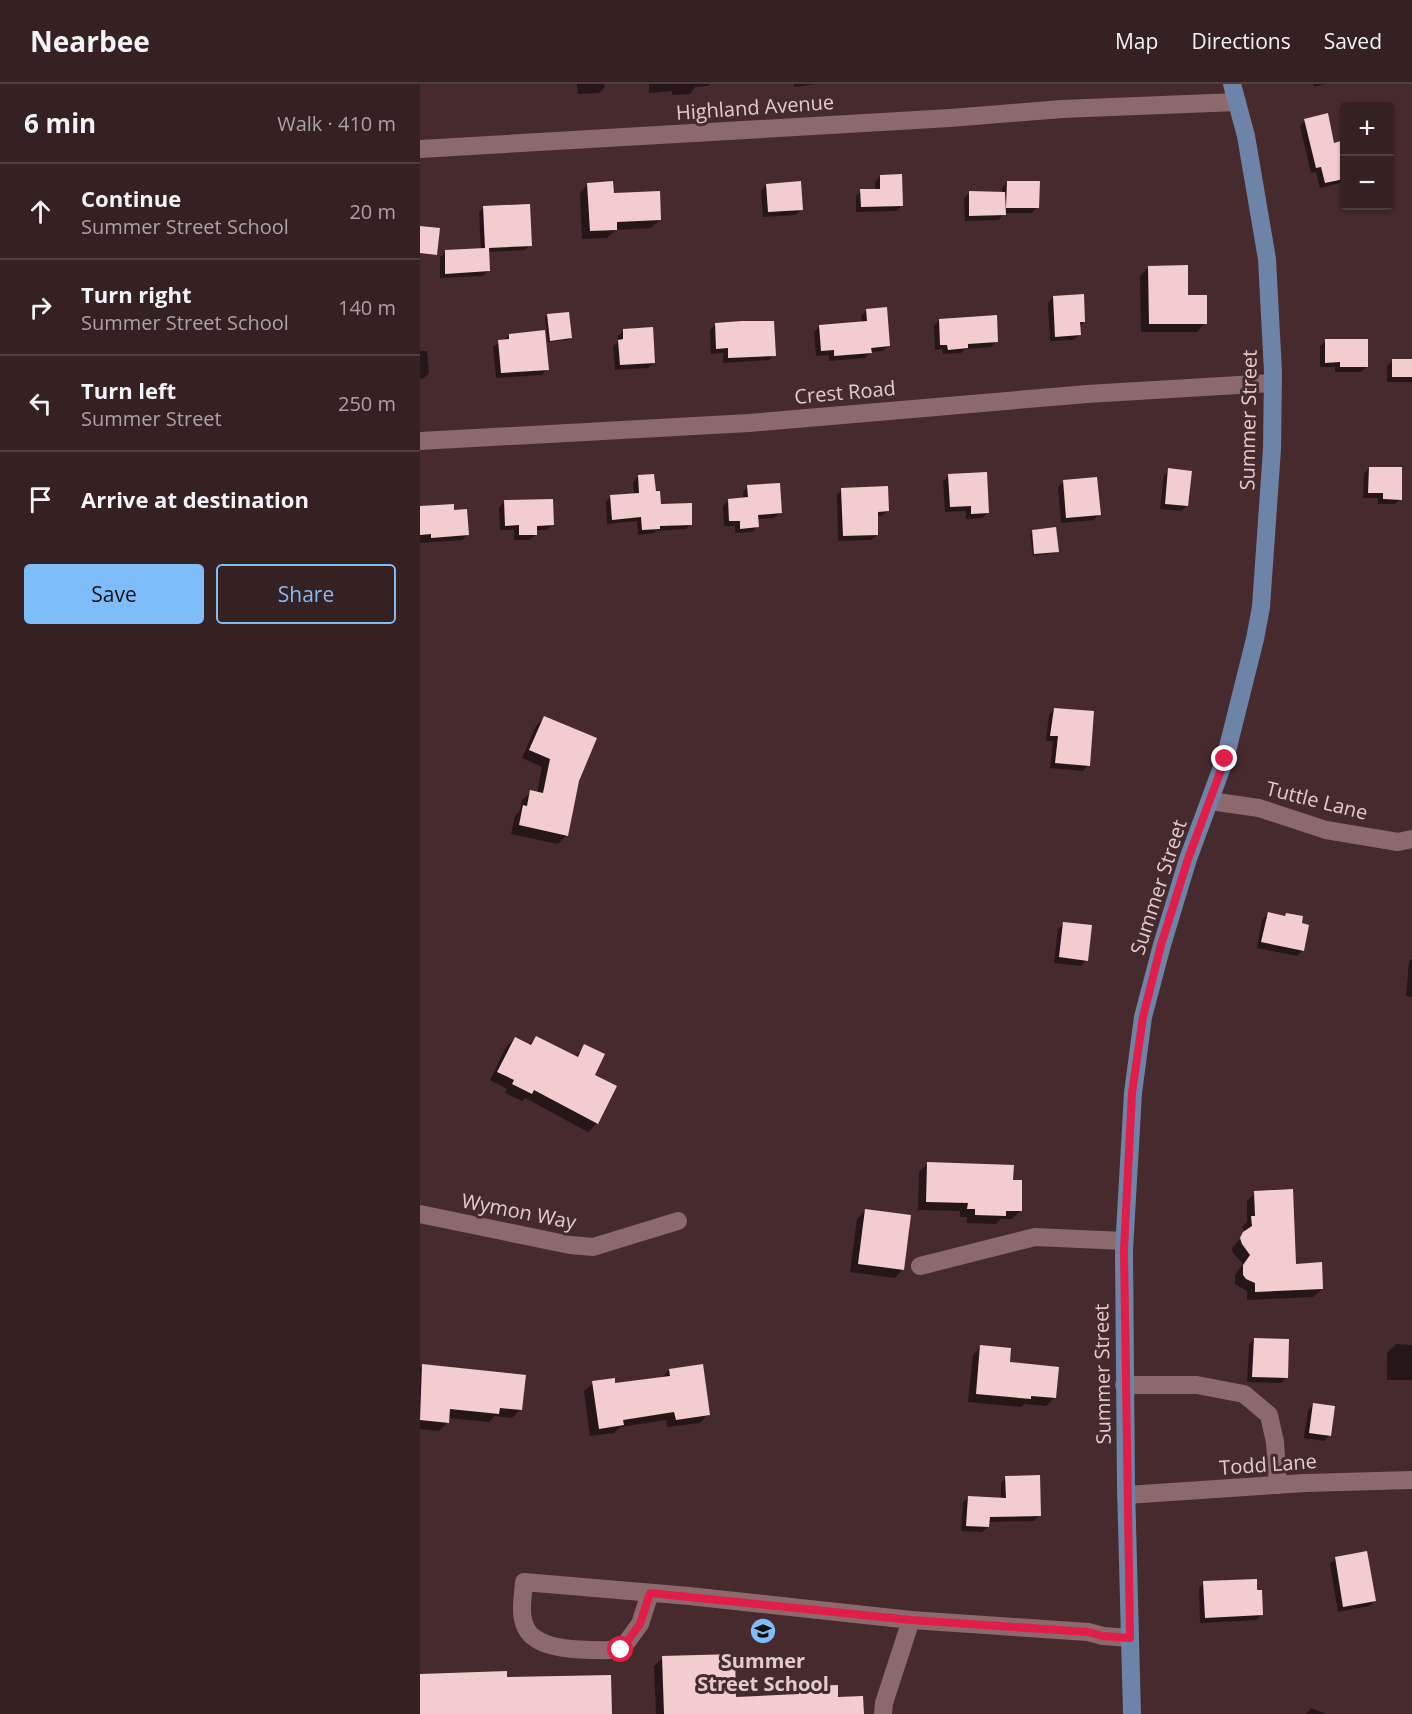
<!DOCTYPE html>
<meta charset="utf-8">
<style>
:root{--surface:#352022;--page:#3d282a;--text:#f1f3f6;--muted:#aaa3a5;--line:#4f3e40;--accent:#7fbdfa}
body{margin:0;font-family:"Open Sans",sans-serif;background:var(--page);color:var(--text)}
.controls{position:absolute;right:18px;top:18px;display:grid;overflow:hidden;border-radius:6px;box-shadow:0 2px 4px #0004}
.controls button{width:54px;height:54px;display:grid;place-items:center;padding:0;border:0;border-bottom:2px solid var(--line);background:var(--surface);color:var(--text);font:30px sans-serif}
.stop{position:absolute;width:18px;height:18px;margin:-14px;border:4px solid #e11d48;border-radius:50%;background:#fff}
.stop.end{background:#e11d48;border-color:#fff;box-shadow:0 2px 6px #0008}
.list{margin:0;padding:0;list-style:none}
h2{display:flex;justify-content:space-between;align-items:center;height:78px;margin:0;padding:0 24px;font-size:26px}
h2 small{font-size:20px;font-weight:400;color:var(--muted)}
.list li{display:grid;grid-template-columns:39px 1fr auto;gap:18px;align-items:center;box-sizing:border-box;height:96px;padding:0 24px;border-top:2px solid var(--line)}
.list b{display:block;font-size:22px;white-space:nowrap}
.list p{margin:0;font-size:20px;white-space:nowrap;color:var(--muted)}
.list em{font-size:20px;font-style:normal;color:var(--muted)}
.actions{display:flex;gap:12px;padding:18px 24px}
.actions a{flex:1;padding:14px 0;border:2px solid var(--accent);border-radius:6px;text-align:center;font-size:21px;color:var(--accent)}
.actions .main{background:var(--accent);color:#111}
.icon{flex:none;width:33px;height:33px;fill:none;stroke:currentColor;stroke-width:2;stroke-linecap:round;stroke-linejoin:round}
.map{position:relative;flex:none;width:992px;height:1630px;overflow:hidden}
header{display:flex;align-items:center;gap:36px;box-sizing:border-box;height:84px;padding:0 30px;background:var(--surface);border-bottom:2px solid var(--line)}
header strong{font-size:28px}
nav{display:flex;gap:33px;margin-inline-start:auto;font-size:21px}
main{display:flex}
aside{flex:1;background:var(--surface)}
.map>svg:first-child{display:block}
.shadow{fill:#0007}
.building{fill:#f3ccd0}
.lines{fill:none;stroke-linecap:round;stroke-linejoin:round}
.minor{stroke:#8c696d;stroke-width:18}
.major{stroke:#6d83a7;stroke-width:18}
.route{stroke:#e11d48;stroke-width:8}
.labels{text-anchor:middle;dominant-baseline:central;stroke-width:6;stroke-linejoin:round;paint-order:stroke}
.street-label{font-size:20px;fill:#e0ccce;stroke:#472a2e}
.poi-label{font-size:20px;font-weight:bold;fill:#e0ccce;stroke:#472a2e}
</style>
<header>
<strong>Nearbee</strong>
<nav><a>Map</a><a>Directions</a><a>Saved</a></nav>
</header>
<main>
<aside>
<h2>6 min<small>Walk · 410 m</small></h2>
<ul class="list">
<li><svg class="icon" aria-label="ahead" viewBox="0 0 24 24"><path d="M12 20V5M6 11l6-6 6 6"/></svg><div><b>Continue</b><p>Summer Street School</p></div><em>20 m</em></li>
<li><svg class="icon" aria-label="right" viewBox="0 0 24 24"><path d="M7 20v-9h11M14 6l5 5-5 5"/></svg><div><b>Turn right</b><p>Summer Street School</p></div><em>140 m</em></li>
<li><svg class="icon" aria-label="left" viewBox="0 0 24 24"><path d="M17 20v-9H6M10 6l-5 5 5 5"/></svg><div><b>Turn left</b><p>Summer Street</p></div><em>250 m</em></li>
<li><svg class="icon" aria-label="arrive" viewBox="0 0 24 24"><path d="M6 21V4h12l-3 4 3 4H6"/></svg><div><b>Arrive at destination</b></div></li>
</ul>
<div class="actions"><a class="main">Save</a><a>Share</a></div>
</aside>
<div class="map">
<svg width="992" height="1630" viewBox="0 0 992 1630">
<rect width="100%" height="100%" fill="#472a2e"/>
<!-- shadow -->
<g class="shadow">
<polygon points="157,0 184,0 185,3 179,9 158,10"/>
<polygon points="229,0 290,0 288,2 275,3 270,10 252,11 252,7 229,9"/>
<polygon points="374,0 398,0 374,3"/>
<polygon points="893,0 906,0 894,3"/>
<polygon points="885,36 913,60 924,58 924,98 900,104 896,88 891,89 880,42"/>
<polygon points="460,92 481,122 476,127 436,128 436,112 441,107 455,106 455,98"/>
<polygon points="587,98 617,123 612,129 584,129 579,136 545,137 544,114 549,109 582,109 582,104"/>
<polygon points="168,100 192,111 240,136 231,144 196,146 187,154 162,155 160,109"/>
<polygon points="346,101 381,125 376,131 343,133 341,107"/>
<polygon points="64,123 110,161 105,166 67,168 69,186 63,192 20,194 20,173 26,168 61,166 59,128"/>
<polygon points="729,183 766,212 785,239 777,248 721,248 720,192"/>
<polygon points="633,213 664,238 659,243 659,251 654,256 630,257 628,219"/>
<polygon points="447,226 468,262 463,267 451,268 445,274 409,277 409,271 396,272 394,248 400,242 442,239 441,232"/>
<polygon points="127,232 151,254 148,256 128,258 125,234"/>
<polygon points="519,236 577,257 571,263 545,265 541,269 523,270 522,265 515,266 514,242"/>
<polygon points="296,240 354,271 349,276 303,279 303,269 291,270 290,246"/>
<polygon points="203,247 234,279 228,284 195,286 193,263 198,258 198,252"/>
<polygon points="90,251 127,285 122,291 76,294 73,263"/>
<polygon points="906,257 946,283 941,288 915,288 915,283 900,283 900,262"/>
<polygon points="0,267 7,267 9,289 4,294 0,295"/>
<polygon points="973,276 992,277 992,298 967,298 967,282"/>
<polygon points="949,384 981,415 975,420 958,420 958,414 943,414 944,390"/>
<polygon points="749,386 767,422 761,427 740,425 744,391"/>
<polygon points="529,392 568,429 562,434 546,435 546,427 525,428 523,397"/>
<polygon points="218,393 240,422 271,440 266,445 236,447 234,449 218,451 217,437 187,440 186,418 190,413 214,410 213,398"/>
<polygon points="643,398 679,430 674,436 641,439 638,403"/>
<polygon points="328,402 360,429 354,434 337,435 337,443 332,448 315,449 315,442 304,442 303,422 309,416 323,415 323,408"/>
<polygon points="422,405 468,427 462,432 456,432 457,451 451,456 418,457 417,411"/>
<polygon points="85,417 133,440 127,446 116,446 116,450 110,456 94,456 94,446 80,446 79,423"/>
<polygon points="0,424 33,427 48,450 42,456 0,459"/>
<polygon points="613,447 637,467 635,469 613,472 610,450"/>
<polygon points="634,625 668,681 663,687 630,684 633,657 626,657 629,631"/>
<polygon points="124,634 157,696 147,751 138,760 91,750 95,732 100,726 102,716 111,708 117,709 122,683 102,674 116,642"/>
<polygon points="848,830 863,833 866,830 883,866 877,872 837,864 842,836"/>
<polygon points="644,840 666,876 661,882 634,879 638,845"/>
<polygon points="992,875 992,913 986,912 989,877"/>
<polygon points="95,954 108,961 116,954 155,973 165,962 173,992 177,1039 168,1048 105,1014 102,1017 85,1009 87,1005 70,996 86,963"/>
<polygon points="508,1079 592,1097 600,1127 592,1135 581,1135 576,1140 547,1139 547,1133 540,1133 540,1127 498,1126 499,1088"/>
<polygon points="835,1109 875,1181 902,1205 893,1213 827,1216 827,1207 815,1200 815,1191 823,1180 813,1169 812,1164 824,1150 823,1142 827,1138 827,1117"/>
<polygon points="446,1126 483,1185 475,1194 430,1188 437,1135"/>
<polygon points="834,1255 866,1294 861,1299 827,1298 829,1261"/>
<polygon points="976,1260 992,1261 992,1296 967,1296 967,1269"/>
<polygon points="561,1262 634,1314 626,1322 604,1320 601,1323 548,1318 553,1271"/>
<polygon points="2,1282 100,1326 92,1334 75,1332 69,1338 28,1334 28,1338 19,1347 0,1345 0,1284"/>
<polygon points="249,1286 288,1330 280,1339 247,1343 246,1336 200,1343 194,1349 170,1352 164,1307 173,1299 194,1301 241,1294"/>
<polygon points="893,1321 910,1351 904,1357 884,1354 888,1326"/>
<polygon points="586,1393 619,1432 614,1437 568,1438 568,1443 562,1448 541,1447 543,1419 548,1414 581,1415 581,1399"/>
<polygon points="946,1469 955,1517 949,1522 918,1528 910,1480 915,1475"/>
<polygon points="784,1499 841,1531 836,1536 780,1539 779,1504"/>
<polygon points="243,1574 315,1614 371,1612 380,1604 417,1614 442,1630 236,1630 234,1582"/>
<polygon points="891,1624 906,1630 886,1630"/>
</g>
<!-- building -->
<g class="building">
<polygon points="908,29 914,59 924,56 924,95 905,99 901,83 896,84 884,35"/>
<polygon points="482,90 483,122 441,123 440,105 460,105 460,91"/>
<polygon points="193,97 194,109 240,107 241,136 197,138 197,146 170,147 167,99"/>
<polygon points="381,97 383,126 348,128 346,100"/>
<polygon points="587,97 620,97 619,124 586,124"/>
<polygon points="549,107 585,108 586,131 549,132"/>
<polygon points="110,120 112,162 69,164 70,187 25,190 25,166 65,164 63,122"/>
<polygon points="0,142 20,144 17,171 0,169"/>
<polygon points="768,181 768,211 787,211 787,240 729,240 728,182"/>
<polygon points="664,210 665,238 660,238 661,251 635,253 633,212"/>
<polygon points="467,223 470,262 451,264 452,269 414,272 414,266 401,267 399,241 447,237 446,225"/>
<polygon points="149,228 152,254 130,257 127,230"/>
<polygon points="577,231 578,258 548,260 548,264 528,266 527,261 520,261 519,235"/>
<polygon points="322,237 354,237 356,272 308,274 308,264 296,265 295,239"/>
<polygon points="233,243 235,279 200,281 198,256 203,255 203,245"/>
<polygon points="125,246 129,286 81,289 78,256 89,255 89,250"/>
<polygon points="905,255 948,255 948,283 920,283 920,278 905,279"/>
<rect x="972" y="275" width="20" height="18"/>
<polygon points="949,383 982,383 982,416 963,415 963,409 948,409"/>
<polygon points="748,384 772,387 768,422 745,420"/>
<polygon points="567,388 569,429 551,430 551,422 530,423 528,390"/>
<polygon points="234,390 236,407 240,407 241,420 272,419 272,441 240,442 240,445 222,446 221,433 192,436 190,411 219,409 218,391"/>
<polygon points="677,393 681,431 646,434 643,396"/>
<polygon points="360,399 362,429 338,431 339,443 320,445 320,437 309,437 308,415 328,413 327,401"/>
<polygon points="468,402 469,427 458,428 458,451 423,452 421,404"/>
<polygon points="133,415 134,441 117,442 117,451 99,451 99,441 85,442 84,416"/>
<polygon points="34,420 34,426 47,425 49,451 11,454 11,450 0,451 0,422"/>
<polygon points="636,443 639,468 614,470 612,446"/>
<polygon points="634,624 674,627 670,682 635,679 638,652 630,652"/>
<polygon points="124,632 177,654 159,697 148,752 99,741 103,721 107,722 110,706 123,709 130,675 109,666"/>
<polygon points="848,828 865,832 866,829 883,832 882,839 889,841 884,867 841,858"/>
<polygon points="643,838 672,841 668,877 639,873"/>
<polygon points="116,952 158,973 164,960 185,970 175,991 197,1002 178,1040 114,1006 112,1010 92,1000 94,996 77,988 95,953 111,961"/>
<polygon points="507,1078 594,1081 593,1096 602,1096 602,1127 586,1127 586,1132 555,1131 555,1125 547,1125 548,1119 506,1118"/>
<polygon points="873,1105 876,1180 902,1178 903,1205 835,1208 835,1199 826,1195 823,1191 823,1181 830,1171 822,1160 820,1154 823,1148 832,1142 831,1132 835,1132 834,1107"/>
<polygon points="445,1125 491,1131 484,1186 438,1180"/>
<polygon points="834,1254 869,1255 868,1294 832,1293"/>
<polygon points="560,1261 591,1264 590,1278 639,1283 636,1314 611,1312 611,1315 556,1310"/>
<polygon points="2,1280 106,1291 102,1326 80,1324 79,1330 30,1325 29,1339 0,1336"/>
<polygon points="283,1280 290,1331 256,1336 254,1328 203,1336 204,1341 179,1345 172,1297 195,1294 195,1299 250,1292 249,1285"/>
<polygon points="893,1319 915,1322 911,1352 889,1349"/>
<polygon points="620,1391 621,1432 570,1433 569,1443 546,1442 548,1412 586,1414 585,1392"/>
<polygon points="947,1467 956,1517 923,1523 915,1473"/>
<polygon points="837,1495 837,1506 842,1506 843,1531 785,1534 783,1497"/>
<polygon points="315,1570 316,1613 379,1610 379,1602 418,1601 418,1613 443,1612 444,1630 244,1630 242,1572"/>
<polygon points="87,1587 87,1593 191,1591 192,1630 0,1630 0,1590"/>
</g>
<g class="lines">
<!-- minor -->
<g class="minor">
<polyline points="0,65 530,34 642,25 817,18"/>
<polyline points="0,357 329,339 667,310 853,299"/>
<polyline points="790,717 839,724 906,746 978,758 992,755"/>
<polyline points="0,1130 150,1161 173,1163 258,1137"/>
<polyline points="500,1182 615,1153 704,1157"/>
<polyline points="704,1301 777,1301 824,1310 849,1331 855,1358 858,1401"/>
<polyline points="706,1411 885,1399 992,1396"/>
<path d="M 230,1509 L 220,1540 L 201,1566 C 177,1566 118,1570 106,1544 C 99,1530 103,1513 104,1498 L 269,1512 L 491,1536 L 668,1548 L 683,1552 L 710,1554"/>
<polyline points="463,1630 464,1619 491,1536"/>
</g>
<!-- major -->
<polyline class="major" points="712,1630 706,1402 704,1166 713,1009 723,933 742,861 768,775 805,675 835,555 841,523 852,365 853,288 847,175 826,52 812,0"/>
</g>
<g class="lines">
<!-- route -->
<polyline class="route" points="201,1566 220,1540 230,1509 491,1536 668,1548 683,1552 710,1554 704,1166 712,1009 723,933 741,861 768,775 805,675"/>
</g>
<!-- icons -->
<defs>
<g id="school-disc" transform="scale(1.35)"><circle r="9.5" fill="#7fbdfa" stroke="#472a2e"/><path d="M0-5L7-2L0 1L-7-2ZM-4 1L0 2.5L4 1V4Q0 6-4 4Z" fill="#111"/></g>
</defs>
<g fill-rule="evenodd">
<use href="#school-disc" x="343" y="1547"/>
</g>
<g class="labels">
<!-- street labels -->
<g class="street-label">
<text transform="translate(335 23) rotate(-4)">Highland Avenue</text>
<text transform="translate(425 308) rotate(-5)">Crest Road</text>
<text transform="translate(828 336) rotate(-89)">Summer Street</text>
<text transform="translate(897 716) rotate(14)">Tuttle Lane</text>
<text transform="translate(738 803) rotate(-72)">Summer Street</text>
<text transform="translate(99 1127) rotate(11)">Wymon Way</text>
<text transform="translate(682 1290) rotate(-91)">Summer Street</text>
<text transform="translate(848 1380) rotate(-4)">Todd Lane</text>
</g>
<!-- poi labels -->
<g class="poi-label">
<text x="343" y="1576">Summer<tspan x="343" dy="23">Street School</tspan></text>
</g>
</g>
</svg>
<div class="controls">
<button>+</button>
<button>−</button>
</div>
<div class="stop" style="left:201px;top:1566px"></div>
<div class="stop end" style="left:805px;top:675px"></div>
</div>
</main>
